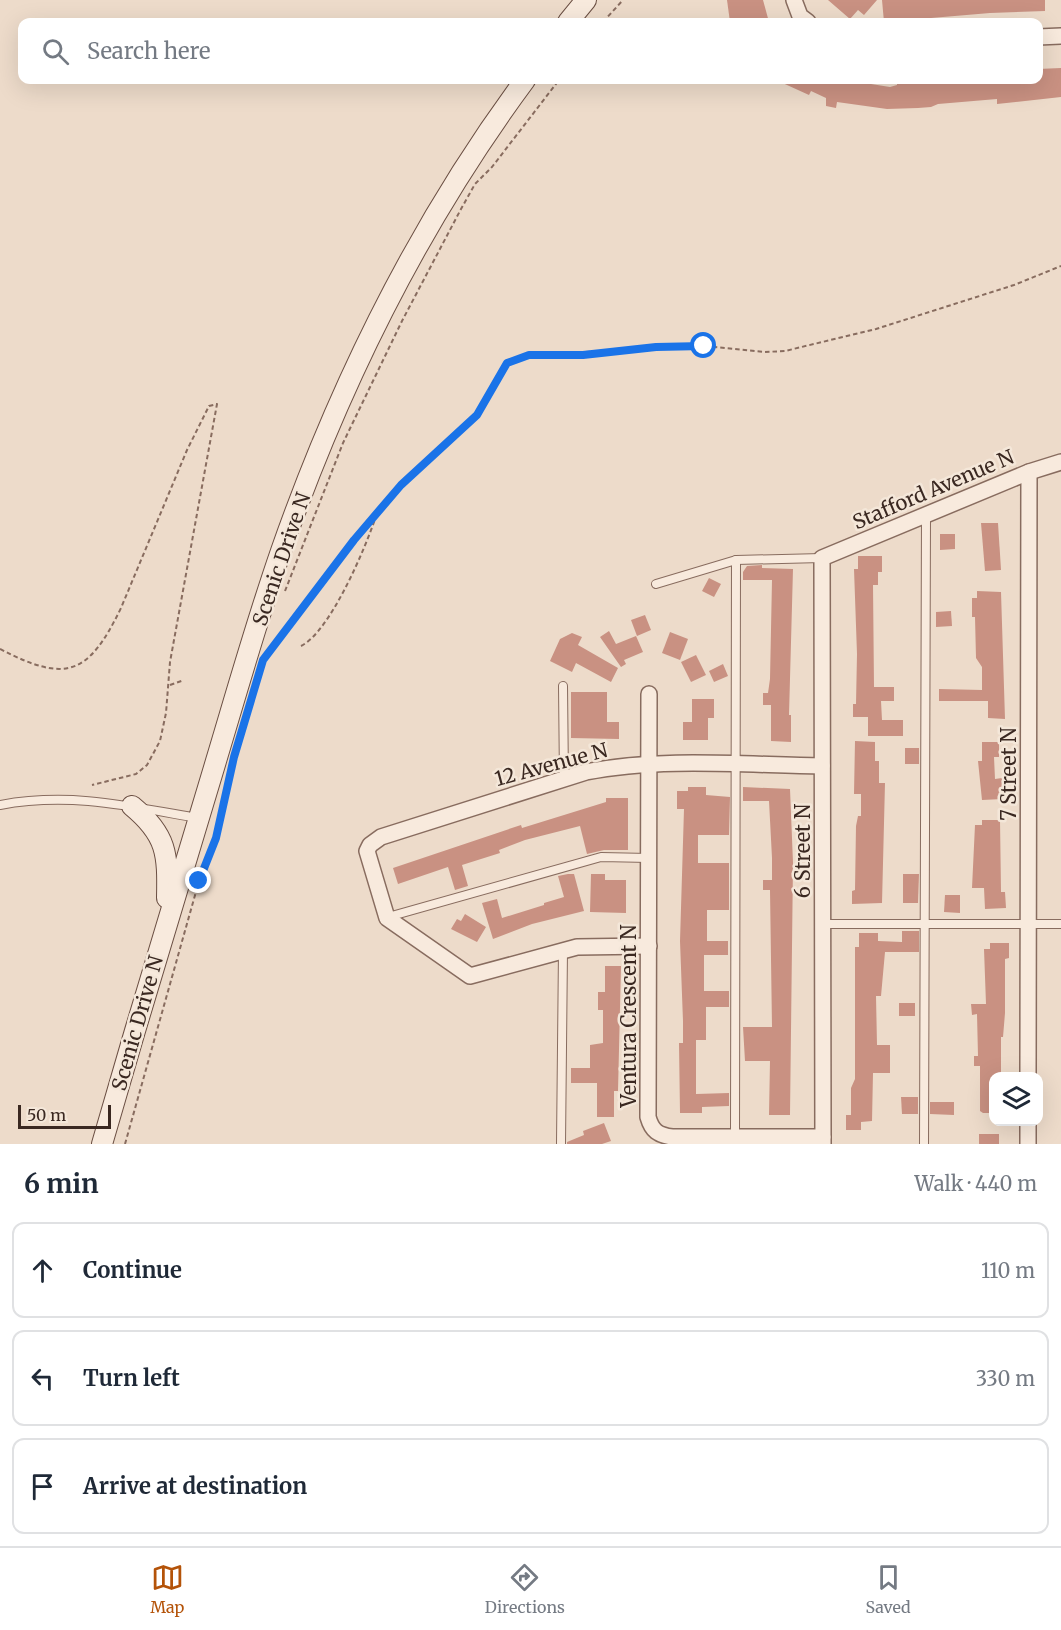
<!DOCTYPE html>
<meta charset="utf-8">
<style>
:root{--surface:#fff;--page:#f2f2f3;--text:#1f2937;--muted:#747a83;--line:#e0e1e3;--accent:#b45309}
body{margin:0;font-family:Merriweather,serif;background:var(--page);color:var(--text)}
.controls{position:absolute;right:18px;bottom:18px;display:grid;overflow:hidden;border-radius:12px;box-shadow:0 6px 24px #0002}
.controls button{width:54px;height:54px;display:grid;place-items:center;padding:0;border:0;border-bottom:2px solid var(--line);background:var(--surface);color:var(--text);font:30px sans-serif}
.scale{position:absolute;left:18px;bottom:15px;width:93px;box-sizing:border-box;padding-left:6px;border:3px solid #3a2821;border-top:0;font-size:16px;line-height:21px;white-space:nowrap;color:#3a2821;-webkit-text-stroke:4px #f4e7d9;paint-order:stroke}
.stop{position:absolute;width:18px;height:18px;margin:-14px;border:4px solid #1a73e8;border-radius:50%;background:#fff}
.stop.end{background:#1a73e8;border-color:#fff;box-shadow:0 2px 6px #0008}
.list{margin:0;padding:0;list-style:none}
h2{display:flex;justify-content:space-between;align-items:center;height:78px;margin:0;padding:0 24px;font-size:26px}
h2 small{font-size:20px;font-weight:400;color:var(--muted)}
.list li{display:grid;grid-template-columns:39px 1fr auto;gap:18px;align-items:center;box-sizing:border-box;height:96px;margin:0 12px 12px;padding:0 12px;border:2px solid var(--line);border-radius:12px}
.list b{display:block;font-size:22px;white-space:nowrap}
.list em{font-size:20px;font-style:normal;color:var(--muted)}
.icon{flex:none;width:33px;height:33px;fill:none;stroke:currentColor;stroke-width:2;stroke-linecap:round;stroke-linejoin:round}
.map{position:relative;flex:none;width:1061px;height:1144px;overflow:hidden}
.search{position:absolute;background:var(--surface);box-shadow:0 6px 24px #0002;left:18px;right:18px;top:18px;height:66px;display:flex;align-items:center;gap:15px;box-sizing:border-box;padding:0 21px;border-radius:12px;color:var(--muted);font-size:22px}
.sheet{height:402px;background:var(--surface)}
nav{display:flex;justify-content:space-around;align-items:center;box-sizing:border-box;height:84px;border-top:2px solid var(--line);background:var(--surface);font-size:16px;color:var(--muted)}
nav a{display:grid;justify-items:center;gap:3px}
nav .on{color:var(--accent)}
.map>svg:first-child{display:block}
.building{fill:#c99182}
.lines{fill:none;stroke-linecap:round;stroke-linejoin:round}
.lane-casing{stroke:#886c5f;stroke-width:10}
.street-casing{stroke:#886c5f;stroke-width:18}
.secondary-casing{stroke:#6a4e42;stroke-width:22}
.path{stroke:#886c5f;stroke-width:2;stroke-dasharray:4.5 3;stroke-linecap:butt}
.lane{stroke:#f8eadd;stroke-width:8}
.street{stroke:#f8eadd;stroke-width:15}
.secondary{stroke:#f8eadd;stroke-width:20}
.route{stroke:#1a73e8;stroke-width:8}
.labels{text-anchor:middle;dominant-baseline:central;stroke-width:5;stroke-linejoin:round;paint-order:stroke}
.street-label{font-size:20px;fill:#3a2821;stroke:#f4e7d9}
</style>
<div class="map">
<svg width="1061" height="1144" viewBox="0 0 1061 1144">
<rect width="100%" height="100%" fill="#eddbca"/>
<!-- building -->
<g class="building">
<polygon points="727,0 763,0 769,22 730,22"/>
<polygon points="828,0 877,0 864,15 858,10 850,19"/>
<polygon points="882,0 1045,0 1045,11 990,13 884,22"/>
<polygon points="1061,68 1061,97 997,104 997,99 938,104 931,107 918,108 887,109 837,102 836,108 826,106 826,98 811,91 809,95 776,80 871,80 871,84 890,87 897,85 897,80 1038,80 1038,69"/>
<polygon points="981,523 998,523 1001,570 985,571"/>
<polygon points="940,534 955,534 955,549 940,550"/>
<polygon points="858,556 882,556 882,572 878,572 878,585 873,585 874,687 894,687 894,701 881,701 882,720 903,720 903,736 868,736 868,717 853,717 853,704 856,704 857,654 854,569 858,569"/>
<polygon points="762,565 762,568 793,569 789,715 791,715 791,742 771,741 771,705 763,705 763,693 768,693 770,679 772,580 743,580 743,572 747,566"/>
<polygon points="709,578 721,584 714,597 702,591"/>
<polygon points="977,591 1001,592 1005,719 988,718 988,701 939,701 939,689 982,690 982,667 976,658 975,617 972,617 972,598 977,598"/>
<polygon points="951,611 952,626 936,627 936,612"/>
<polygon points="645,615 651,630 637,636 631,620"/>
<polygon points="609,631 616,644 636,636 643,652 624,660 626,664 621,667 600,637"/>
<polygon points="670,632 688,639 680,660 662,653"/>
<polygon points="572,633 582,637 578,645 618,668 611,682 576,663 572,672 550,661 560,639"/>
<polygon points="696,655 706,675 691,682 681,662"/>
<polygon points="723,664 728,676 714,682 709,671"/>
<polygon points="571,692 607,692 607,722 619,722 619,739 571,738"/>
<polygon points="692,699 714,699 714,718 708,718 708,740 683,740 683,722 692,722"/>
<polygon points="855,741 875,742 875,761 879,761 879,783 885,783 882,903 852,904 852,891 855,890 856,826 858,816 861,816 861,794 854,794"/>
<polygon points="982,742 999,742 999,757 994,757 995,779 1002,778 1003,799 982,800 978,761 982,761"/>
<rect x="905" y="748" width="14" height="16"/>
<polygon points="688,787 706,787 706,795 730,797 729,835 698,835 698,863 729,863 729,910 707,910 707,941 728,941 728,955 704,955 704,991 729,991 729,1007 706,1007 706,1040 696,1040 696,1094 729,1093 729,1106 702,1107 702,1113 680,1113 679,1043 683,1043 683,1021 680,941 684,809 677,809 677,791 688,791"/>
<polygon points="743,787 790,789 793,863 790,1115 769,1115 770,1061 745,1061 743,1027 772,1027 770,890 763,890 763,880 772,880 772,858 769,801 743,801"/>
<polygon points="606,798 628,798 628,850 604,850 587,854 580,826 525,840 499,850 500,853 462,865 468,886 455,890 448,867 398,884 393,868 521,825 522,828 606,802"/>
<polygon points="982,820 1000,820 1001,892 1005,892 1006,908 985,909 984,888 972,888 975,825 982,825"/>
<polygon points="568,874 574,874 584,911 532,924 493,939 482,903 497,899 502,918 544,905 544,903 564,897 558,876"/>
<polygon points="591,874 605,874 605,880 626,880 626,913 590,912"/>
<polygon points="903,874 919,874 918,903 903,903"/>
<polygon points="945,895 960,895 960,913 944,912"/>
<polygon points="465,914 486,927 477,942 451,929 457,919 461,921"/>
<polygon points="902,931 919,931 919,952 885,952 881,996 876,996 877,1045 890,1045 890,1073 873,1073 872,1121 861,1122 861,1130 846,1130 846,1115 851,1115 851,1088 855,1079 855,947 859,947 859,933 878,933 878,941 902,942"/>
<polygon points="990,943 1009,943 1009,958 1005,959 1005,1013 1003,1037 1001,1037 1001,1077 993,1077 993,1113 983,1113 980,1111 980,1066 974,1066 974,1056 978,1056 977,1014 972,1015 971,1004 986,1004 984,949 990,949"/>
<polygon points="605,966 621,966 618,1091 614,1091 614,1117 597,1117 597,1083 571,1083 571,1068 590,1068 590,1045 603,1043 603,1010 598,1010 598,992 605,992"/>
<rect x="899" y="1003" width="16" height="13"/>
<polygon points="901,1097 918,1097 918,1114 902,1114"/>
<polygon points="930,1102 954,1102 954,1115 930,1114"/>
<polygon points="604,1123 611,1141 602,1144 567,1144 567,1142 584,1135 583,1131"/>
<rect x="979" y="1134" width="20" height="10"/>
</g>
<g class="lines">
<!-- lane casing -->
<g class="lane-casing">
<g id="lane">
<polyline points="656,584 736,560 822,558"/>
<polyline points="563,686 564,779"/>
<path d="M 0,805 C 70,792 129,806 197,818"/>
<polyline points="388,917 601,857 649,858"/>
<polyline points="823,924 1061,924"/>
<polyline points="735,1137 736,560"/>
<polyline points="561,1144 563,950"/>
<polyline points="924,1144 926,516"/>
</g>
</g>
<!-- street casing -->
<g class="street-casing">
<g id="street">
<polyline points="794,0 800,16 808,22"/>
<polyline points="1038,37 1061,36"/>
<path d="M 649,694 L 648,1117 C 652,1131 658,1135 672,1137 L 823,1137"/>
<path d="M 649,946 L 577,947 L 470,976 L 387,918 L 367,851 L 370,845 L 381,837 L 586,772 C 661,757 746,765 822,766"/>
<polyline points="1028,1076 1029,472"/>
<polyline points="823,1144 822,558 1029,472 1061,462"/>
<polyline points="1028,1144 1028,1122"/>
</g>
</g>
<!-- secondary casing -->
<g class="secondary-casing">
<g id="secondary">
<polyline points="568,22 586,0"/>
<path d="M 132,806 C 167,835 168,854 167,898"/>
<path d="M 102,1144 C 139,1016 177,888 216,761 C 237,691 257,620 281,551 C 340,383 419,223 525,80"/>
</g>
</g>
<!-- path -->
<g class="path">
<polyline points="603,22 623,0"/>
<polyline points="285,591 343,443 402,321 461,209 475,184 492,167 559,80"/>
<path d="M 301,646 C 330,632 366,547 376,516"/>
<path d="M 0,649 C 66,683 88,676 121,608 L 187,450 L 209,406 L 217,404 L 170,662 L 166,713 L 160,741 L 147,765 L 136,774 L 92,785"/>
<path d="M 264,659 C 309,601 351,541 399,487 C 423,461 455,443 476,416 C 491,396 495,370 517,357 L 656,347 L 704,346 L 765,352 L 785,351 L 876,329 L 1014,285 L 1061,266"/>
<polyline points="170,685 184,680"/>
<polyline points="125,1144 199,881 216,838 231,769"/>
</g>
<!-- lane -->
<use href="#lane" class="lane"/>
<!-- street -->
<use href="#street" class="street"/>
<!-- secondary -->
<use href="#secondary" class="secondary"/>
</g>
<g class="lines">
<!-- route -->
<polyline class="route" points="199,881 216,838 234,757 263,660 354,540 401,485 477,415 507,363 529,355 583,355 656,347 704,346"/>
</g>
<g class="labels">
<!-- street labels -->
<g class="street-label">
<text transform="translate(933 489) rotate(-23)">Stafford Avenue N</text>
<text transform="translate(281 559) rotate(-71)">Scenic Drive N</text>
<text transform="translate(551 764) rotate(-15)">12 Avenue N</text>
<text transform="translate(1008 774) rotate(-90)">7 Street N</text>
<text transform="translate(802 851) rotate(-90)">6 Street N</text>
<text transform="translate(628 1016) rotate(-90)">Ventura Crescent N</text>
<text transform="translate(137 1023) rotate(-74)">Scenic Drive N</text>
</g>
</g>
</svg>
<div class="controls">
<button><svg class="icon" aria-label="layers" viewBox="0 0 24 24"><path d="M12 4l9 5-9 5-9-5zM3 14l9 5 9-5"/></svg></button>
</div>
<div class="scale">50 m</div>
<div class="stop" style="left:704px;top:346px"></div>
<div class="stop end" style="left:199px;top:881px"></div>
<div class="search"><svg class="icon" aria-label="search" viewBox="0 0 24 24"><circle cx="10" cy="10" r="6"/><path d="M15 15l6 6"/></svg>Search here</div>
</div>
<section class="sheet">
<h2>6 min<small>Walk · 440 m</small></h2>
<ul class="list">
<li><svg class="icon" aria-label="ahead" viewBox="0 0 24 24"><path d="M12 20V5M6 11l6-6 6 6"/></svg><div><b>Continue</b></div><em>110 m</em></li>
<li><svg class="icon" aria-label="left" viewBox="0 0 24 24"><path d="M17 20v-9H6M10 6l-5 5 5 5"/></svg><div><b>Turn left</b></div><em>330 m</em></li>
<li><svg class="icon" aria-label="arrive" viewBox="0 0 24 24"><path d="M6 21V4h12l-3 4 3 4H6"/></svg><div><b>Arrive at destination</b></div></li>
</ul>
</section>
<nav>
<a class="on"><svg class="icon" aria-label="map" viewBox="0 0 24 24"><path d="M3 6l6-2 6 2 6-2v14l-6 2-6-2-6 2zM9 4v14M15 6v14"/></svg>Map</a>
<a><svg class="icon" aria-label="directions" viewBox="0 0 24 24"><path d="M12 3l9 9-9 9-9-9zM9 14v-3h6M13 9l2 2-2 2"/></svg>Directions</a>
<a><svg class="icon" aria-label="saved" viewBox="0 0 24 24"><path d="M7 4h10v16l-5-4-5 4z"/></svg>Saved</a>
</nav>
